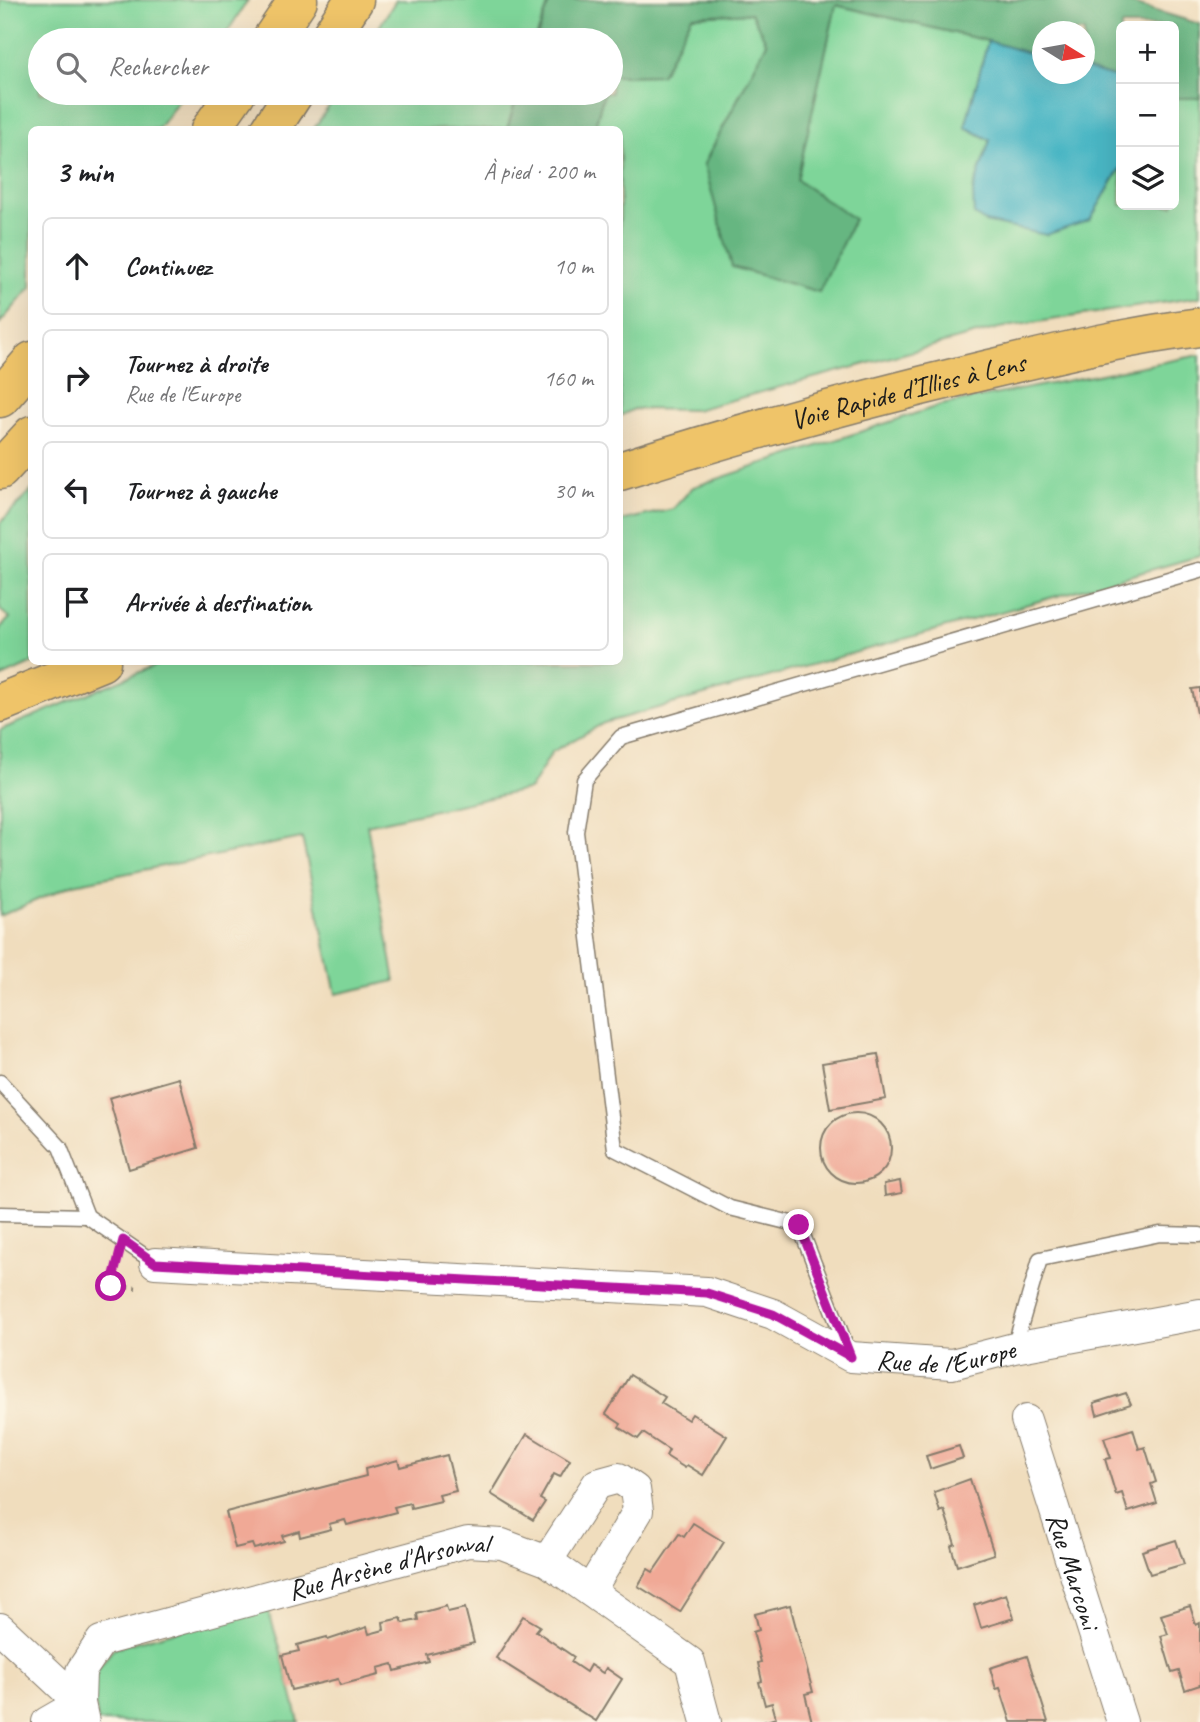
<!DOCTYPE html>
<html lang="fr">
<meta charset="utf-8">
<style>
:root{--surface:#fff;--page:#f6f6f6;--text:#202124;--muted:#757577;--line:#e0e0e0}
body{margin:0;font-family:Caveat,sans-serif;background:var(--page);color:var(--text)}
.controls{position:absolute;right:21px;top:21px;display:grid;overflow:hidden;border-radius:10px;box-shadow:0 7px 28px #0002}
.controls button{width:63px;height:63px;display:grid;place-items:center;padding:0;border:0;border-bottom:2px solid var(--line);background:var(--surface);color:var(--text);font:35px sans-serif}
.compass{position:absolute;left:1032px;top:21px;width:63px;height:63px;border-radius:50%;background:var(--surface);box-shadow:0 7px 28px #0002;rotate:101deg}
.stop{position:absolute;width:21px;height:21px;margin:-16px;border:5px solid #b5179e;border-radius:50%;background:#fff}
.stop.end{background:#b5179e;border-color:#fff;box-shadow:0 2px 7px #0008}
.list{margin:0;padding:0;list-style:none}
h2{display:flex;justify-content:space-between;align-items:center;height:91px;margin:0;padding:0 28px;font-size:30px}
h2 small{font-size:23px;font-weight:400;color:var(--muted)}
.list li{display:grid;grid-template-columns:46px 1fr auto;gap:21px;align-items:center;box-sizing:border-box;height:98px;margin:0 14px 14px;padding:0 14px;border:2px solid var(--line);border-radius:10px}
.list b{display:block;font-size:26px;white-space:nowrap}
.list p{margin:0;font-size:23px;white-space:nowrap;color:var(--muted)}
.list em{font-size:23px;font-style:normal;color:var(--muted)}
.icon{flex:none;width:38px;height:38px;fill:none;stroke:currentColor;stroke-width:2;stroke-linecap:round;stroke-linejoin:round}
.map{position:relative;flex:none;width:1200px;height:1722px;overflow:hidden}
.search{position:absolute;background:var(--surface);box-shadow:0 7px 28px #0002;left:28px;top:28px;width:595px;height:77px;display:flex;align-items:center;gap:18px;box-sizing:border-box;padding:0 24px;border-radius:38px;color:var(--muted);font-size:26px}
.panel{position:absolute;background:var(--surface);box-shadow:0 7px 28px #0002;left:28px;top:126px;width:595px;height:539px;border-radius:10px}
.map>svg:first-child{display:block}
.green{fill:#7ed599;stroke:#4d785a;stroke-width:2}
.forest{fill:#66b681;stroke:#41694e;stroke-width:2}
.water{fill:#48b6c4;stroke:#326970;stroke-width:2}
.building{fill:#f0a996}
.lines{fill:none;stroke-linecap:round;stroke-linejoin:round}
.lane-casing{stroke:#867c6c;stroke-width:17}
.street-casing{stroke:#867c6c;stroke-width:32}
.highway-casing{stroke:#867c6c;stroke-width:41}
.path{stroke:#867c6c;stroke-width:4.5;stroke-dasharray:2 5;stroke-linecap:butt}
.lane{stroke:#fff;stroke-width:14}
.street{stroke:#fff;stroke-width:30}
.highway{stroke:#efc469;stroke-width:38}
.route{stroke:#b5179e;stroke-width:9}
.labels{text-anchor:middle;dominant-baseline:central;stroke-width:5;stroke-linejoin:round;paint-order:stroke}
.street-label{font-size:28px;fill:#1c1c1c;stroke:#fcf5e5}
</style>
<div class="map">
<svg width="1200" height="1722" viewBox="0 0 1200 1722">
<rect width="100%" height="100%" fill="#fcf5e5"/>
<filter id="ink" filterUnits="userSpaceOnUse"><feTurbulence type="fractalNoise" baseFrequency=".0143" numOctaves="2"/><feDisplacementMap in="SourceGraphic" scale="14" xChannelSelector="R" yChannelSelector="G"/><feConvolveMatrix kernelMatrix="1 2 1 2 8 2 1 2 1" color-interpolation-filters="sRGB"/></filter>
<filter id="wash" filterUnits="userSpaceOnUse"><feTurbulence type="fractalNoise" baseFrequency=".00686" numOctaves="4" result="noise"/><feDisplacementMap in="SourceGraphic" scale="28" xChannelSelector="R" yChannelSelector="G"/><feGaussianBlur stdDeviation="1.57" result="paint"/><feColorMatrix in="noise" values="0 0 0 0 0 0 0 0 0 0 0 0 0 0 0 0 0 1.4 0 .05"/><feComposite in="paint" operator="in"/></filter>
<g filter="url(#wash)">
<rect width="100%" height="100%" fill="#f0ddbd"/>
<!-- green -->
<g class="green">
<polygon points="0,0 248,0 222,40 40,40 40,93 184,93 158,129 32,130 31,287 0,323"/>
<polygon points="396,0 550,0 535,40 371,40"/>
<polygon points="836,5 988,41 965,127 990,140 973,191 1090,220 1121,167 1121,205 1174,205 1174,98 1200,98 1200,297 999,328 695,410 634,409 620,416 620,130 594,130 604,93 611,93 611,76 661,75 692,16 751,13 767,43 704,164 797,180"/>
<polygon points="338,93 518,93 507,129 313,130"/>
<polygon points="1200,355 1200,556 604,723 552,752 530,789 367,825 395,981 336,994 302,838 74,884 0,916 0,730 164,662 620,662 620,521 673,509 693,487 941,405"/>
<polygon points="31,491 32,662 35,662 0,678 0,628 10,618 0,610 0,523"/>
<polygon points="267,1606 282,1655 299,1722 98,1722 92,1685 97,1670 114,1648"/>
</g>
<!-- forest -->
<g class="forest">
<polygon points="550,0 1120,0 1200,24 1200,98 1174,98 1174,26 1121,26 1121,79 1085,69 1084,32 1042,32 1042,57 988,41 836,5 797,180 854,219 819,292 732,267 704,164 767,43 751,13 692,16 661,75 611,76 611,40 536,40"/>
<polygon points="518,93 604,93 594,129 507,129"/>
</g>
<!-- water -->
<polygon class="water" points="988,41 1042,57 1042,74 1084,74 1085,69 1121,79 1121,167 1090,220 1046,235 985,222 974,215 973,191 990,140 965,127"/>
<g id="blocks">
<!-- building -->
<g class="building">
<polygon points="1200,688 1200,723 1199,723 1192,689"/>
<polygon points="878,1054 886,1099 830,1109 822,1063"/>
<polygon points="179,1078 198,1148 129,1169 109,1098"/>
<circle cx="856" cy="1148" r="35"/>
<polygon points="900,1181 902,1193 885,1196 884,1184"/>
<polygon points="630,1375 665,1397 661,1403 688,1420 692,1414 727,1436 703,1475 687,1465 685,1468 666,1456 669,1450 643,1433 638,1439 619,1427 621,1424 606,1414"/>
<polygon points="1126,1393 1131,1404 1097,1415 1094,1403"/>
<polygon points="1133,1429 1139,1449 1145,1447 1156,1482 1151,1484 1157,1503 1128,1512 1122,1493 1116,1495 1105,1459 1111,1458 1104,1438"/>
<polygon points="527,1434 570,1460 560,1477 554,1474 540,1499 545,1502 533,1520 491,1494"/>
<polygon points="959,1446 963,1458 930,1469 926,1456"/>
<polygon points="447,1455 456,1491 439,1495 441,1501 411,1508 410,1503 394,1507 396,1512 347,1525 345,1520 329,1524 331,1529 300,1537 299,1531 282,1536 284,1541 254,1549 252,1544 235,1548 226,1512 366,1476 365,1469 398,1460 400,1467"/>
<polygon points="970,1479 994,1554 957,1566 951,1546 955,1544 944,1510 940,1512 934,1492"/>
<polygon points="693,1523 724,1542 680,1612 638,1586 648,1569 653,1572 679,1534 684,1537"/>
<polygon points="1176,1540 1184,1564 1150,1574 1142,1551"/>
<polygon points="1006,1594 1014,1618 981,1628 974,1605"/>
<polygon points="790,1605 813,1692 805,1694 812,1722 763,1722 776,1718 772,1703 765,1705 759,1682 762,1681 758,1663 761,1662 753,1632 759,1630 755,1614"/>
<polygon points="446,1606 448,1612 465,1608 474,1643 427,1655 429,1662 395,1671 393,1664 378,1668 379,1675 340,1685 338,1679 291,1690 282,1655 299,1651 297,1645 327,1637 328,1640 367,1627 369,1634 384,1630 383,1622 401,1618 403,1623 418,1620 417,1614"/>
<polygon points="1190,1606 1196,1625 1200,1623 1200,1685 1185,1690 1179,1671 1172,1673 1161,1636 1168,1634 1161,1615"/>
<polygon points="523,1616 540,1626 536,1631 574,1657 571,1662 586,1672 590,1665 603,1673 606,1668 622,1679 596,1721 496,1658"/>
<polygon points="1027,1656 1028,1659 1048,1722 1011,1722 1000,1688 996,1689 990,1668"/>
</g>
</g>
</g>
<g filter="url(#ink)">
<use href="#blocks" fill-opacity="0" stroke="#867c6c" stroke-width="2"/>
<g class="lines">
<!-- lane casing -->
<g class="lane-casing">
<g id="lane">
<polyline points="0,1082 60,1147 87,1216 155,1263"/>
<polyline points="0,1214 87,1216"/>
<polyline points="1014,1348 1040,1259 1160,1234 1200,1235"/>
<polyline points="849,1353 799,1225 730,1208 615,1149 576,832 584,780 621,737 1200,570"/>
</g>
</g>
<!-- street casing -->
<g class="street-casing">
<g id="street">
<path id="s1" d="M 155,1263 L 707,1292 L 773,1314 L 851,1357 L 952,1364 L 1014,1348 L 1200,1314"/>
<path id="s2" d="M 1026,1420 L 1122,1722"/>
<polyline points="547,1561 597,1484 619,1478 635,1489 638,1511 590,1591"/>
<polyline points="0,1628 80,1703"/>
<polyline points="47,1722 80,1703"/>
<path id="s3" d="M 84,1722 L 80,1703 L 81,1671 L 101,1641 L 468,1542 L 502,1544 L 547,1561 L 690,1662 L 706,1722"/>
</g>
</g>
<!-- highway casing -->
<g class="highway-casing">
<g id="highway">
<polyline points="271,40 298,0"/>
<polyline points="328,40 354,0"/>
<polyline points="210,130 236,93"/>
<polyline points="270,130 294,93"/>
<polyline points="0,398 32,361"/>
<polyline points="0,470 32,435"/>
<path id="s4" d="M 620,471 C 739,433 860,400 982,371 C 1054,354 1127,336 1200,327"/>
<polyline points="0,703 101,662"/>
</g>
</g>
<!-- path -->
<polyline class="path" points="117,1261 111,1286 136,1288"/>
<!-- lane -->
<use href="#lane" class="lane"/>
<!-- street -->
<use href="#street" class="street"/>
<!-- highway -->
<use href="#highway" class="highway"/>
</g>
</g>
<g class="lines" filter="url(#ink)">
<!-- route -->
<polyline class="route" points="111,1286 123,1240 155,1263 707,1293 773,1314 851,1357 799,1225"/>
</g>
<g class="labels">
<!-- street labels -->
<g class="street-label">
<text stroke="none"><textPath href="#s4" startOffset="299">Voie Rapide d’Illies à Lens</textPath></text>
<text stroke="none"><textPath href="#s1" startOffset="807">Rue de l'Europe</textPath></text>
<text stroke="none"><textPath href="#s3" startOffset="385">Rue Arsène d'Arsonval</textPath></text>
<text stroke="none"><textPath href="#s2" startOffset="158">Rue Marconi</textPath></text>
</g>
</g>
</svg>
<div class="controls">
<button>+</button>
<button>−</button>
<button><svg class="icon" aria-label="layers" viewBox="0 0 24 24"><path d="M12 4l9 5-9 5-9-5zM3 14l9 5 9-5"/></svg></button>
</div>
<svg class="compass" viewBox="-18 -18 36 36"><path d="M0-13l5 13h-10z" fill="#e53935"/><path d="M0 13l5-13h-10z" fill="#757577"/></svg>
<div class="stop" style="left:111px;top:1286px"></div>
<div class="stop end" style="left:799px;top:1225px"></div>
<div class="search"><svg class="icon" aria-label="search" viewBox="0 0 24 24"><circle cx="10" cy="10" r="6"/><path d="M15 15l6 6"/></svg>Rechercher</div>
<section class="panel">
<h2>3 min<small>À pied · 200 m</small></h2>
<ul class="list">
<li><svg class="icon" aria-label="ahead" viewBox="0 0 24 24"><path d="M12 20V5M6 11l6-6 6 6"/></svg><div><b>Continuez</b></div><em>10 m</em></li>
<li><svg class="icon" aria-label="right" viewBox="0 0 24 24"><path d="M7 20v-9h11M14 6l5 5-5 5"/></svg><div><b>Tournez à droite</b><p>Rue de l'Europe</p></div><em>160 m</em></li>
<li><svg class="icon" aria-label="left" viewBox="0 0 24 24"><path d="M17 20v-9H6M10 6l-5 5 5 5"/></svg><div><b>Tournez à gauche</b></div><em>30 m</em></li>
<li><svg class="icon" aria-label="arrive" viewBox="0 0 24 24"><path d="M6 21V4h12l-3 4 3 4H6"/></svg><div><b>Arrivée à destination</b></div></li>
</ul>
</section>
</div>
